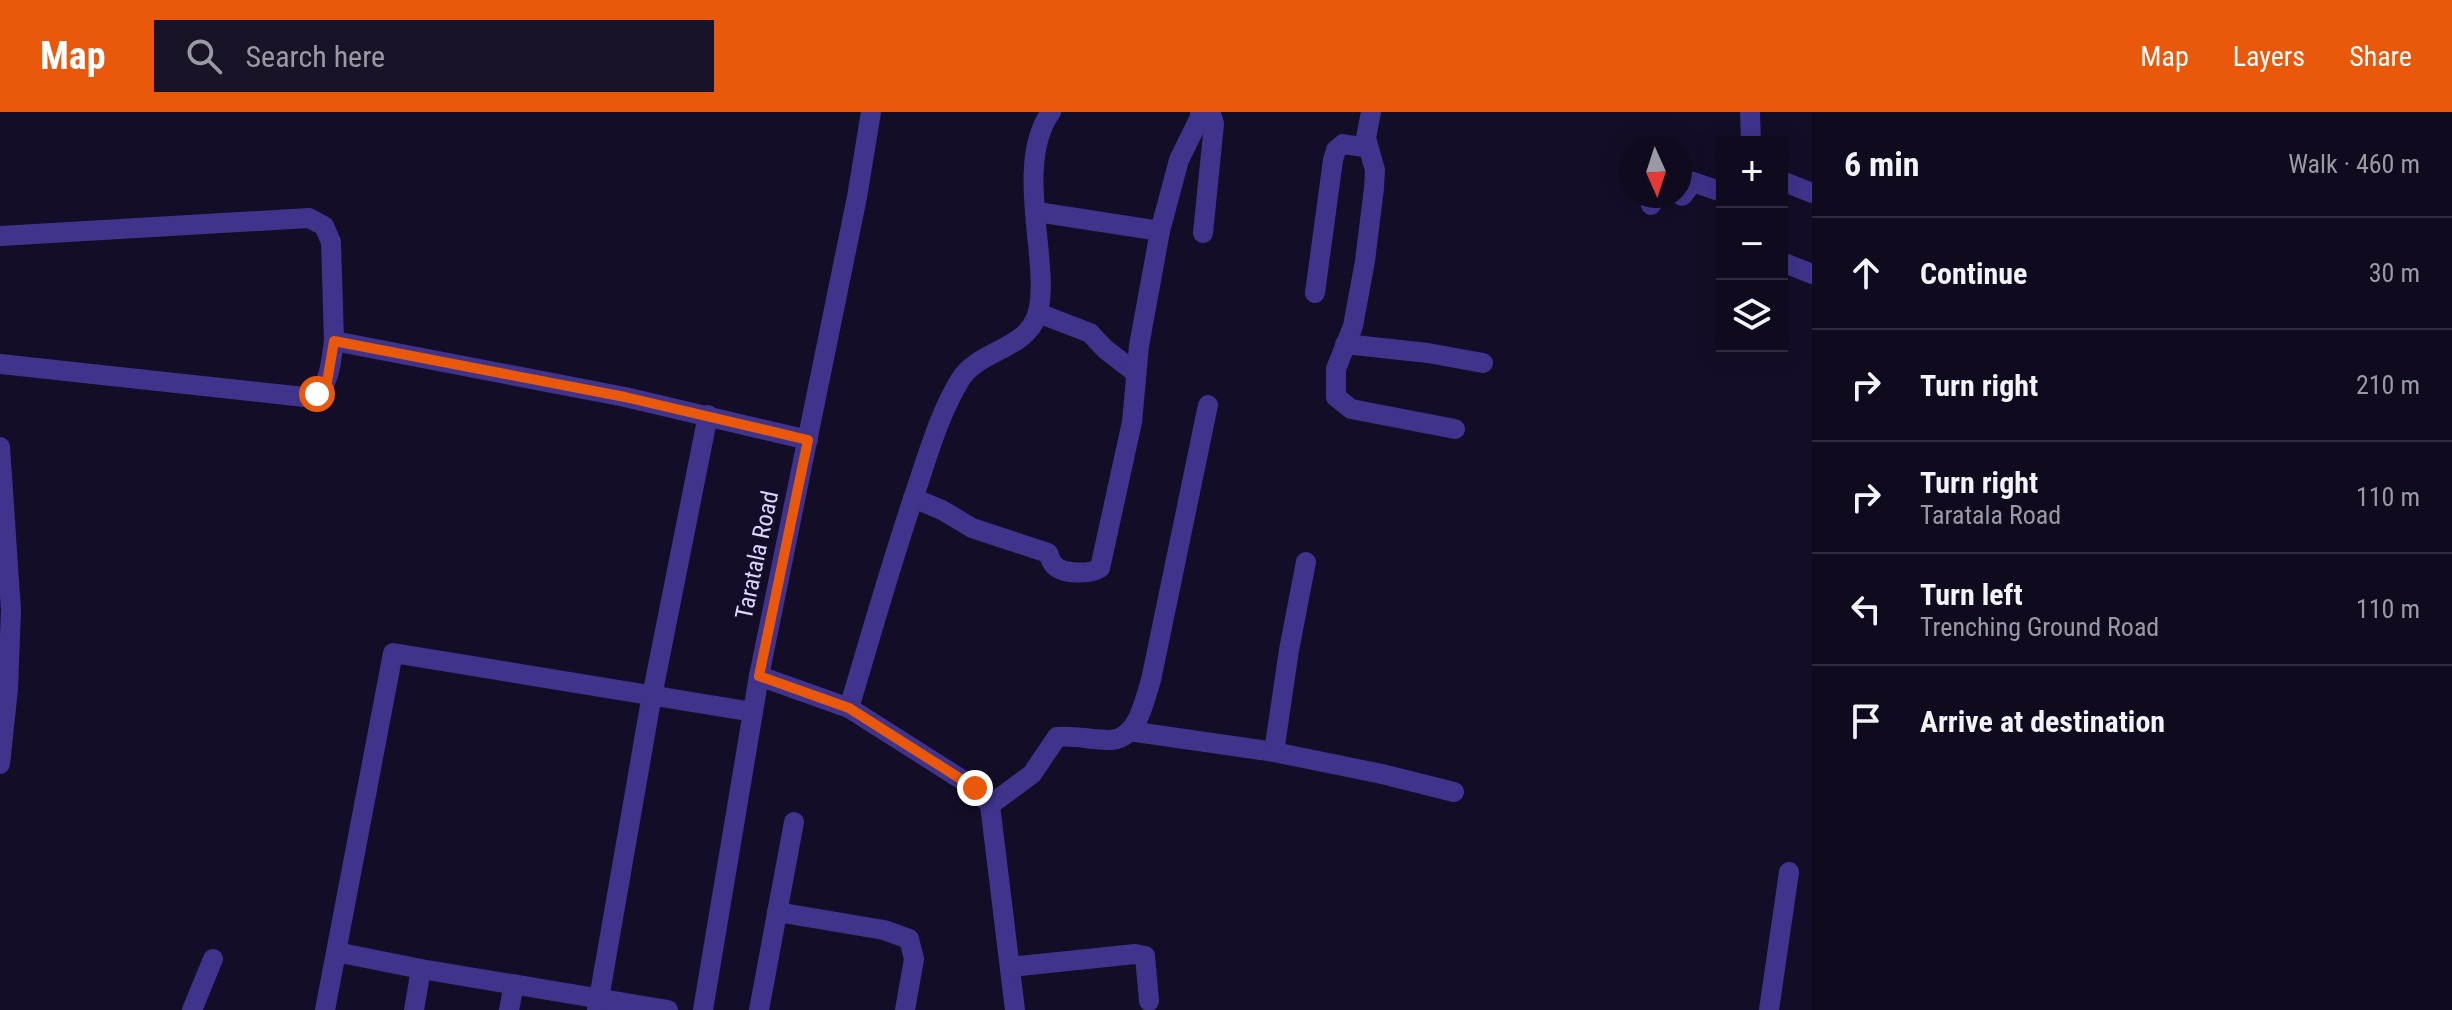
<!DOCTYPE html>
<meta charset="utf-8">
<style>
:root{--surface:#0f0a1e;--page:#181327;--text:#f1f3f6;--muted:#9b9aa4;--line:#2f2b3c;--accent:#ea580c}
body{margin:0;font-family:"Roboto Condensed",sans-serif;background:var(--page);color:var(--text)}
.controls{position:absolute;right:24px;top:24px;display:grid;overflow:hidden;border-radius:0px;box-shadow:0 4px 20px #0003}
.controls button{width:72px;height:72px;display:grid;place-items:center;padding:0;border:0;border-bottom:2px solid var(--line);background:var(--surface);color:var(--text);font:40px sans-serif}
.compass{position:absolute;left:1620px;top:24px;width:72px;height:72px;border-radius:50%;background:var(--surface);box-shadow:0 4px 20px #0003;rotate:177deg}
.stop{position:absolute;width:24px;height:24px;margin:-18px;border:6px solid #ea580c;border-radius:50%;background:#fff}
.stop.end{background:#ea580c;border-color:#fff;box-shadow:0 2px 8px #0008}
.list{margin:0;padding:0;list-style:none}
h2{display:flex;justify-content:space-between;align-items:center;height:104px;margin:0;padding:0 32px;font-size:34px}
h2 small{font-size:26px;font-weight:400;color:var(--muted)}
.list li{display:grid;grid-template-columns:52px 1fr auto;gap:24px;align-items:center;box-sizing:border-box;height:112px;padding:0 32px;border-top:2px solid var(--line)}
.list b{display:block;font-size:30px;white-space:nowrap}
.list p{margin:0;font-size:26px;white-space:nowrap;color:var(--muted)}
.list em{font-size:26px;font-style:normal;color:var(--muted)}
.icon{flex:none;width:44px;height:44px;fill:none;stroke:currentColor;stroke-width:2;stroke-linecap:round;stroke-linejoin:round}
.map{position:relative;flex:none;width:1812px;height:898px;overflow:hidden}
header{display:flex;align-items:center;gap:48px;box-sizing:border-box;height:112px;padding:0 40px;background:var(--accent);color:#fff}
header strong{font-size:38px}
nav{display:flex;gap:44px;margin-inline-start:auto;font-size:28px}
.search{width:560px;height:72px;background:var(--page);display:flex;align-items:center;gap:20px;box-sizing:border-box;padding:0 28px;border-radius:0px;color:var(--muted);font-size:30px}
main{display:flex}
aside{flex:1;background:var(--surface)}
.map>svg:first-child{display:block}
.lines{fill:none;stroke-linecap:round;stroke-linejoin:round}
.minor{stroke:#3f338c;stroke-width:20}
.route{stroke:#ea580c;stroke-width:10}
.labels{text-anchor:middle;dominant-baseline:central;stroke-width:7;stroke-linejoin:round;paint-order:stroke}
.street-label{font-size:24px;fill:#ddd4ff;stroke:#140d28}
</style>
<header>
<strong>Map</strong>
<div class="search"><svg class="icon" aria-label="search" viewBox="0 0 24 24"><circle cx="10" cy="10" r="6"/><path d="M15 15l6 6"/></svg>Search here</div>
<nav><a>Map</a><a>Layers</a><a>Share</a></nav>
</header>
<main>
<div class="map">
<svg width="1812" height="898" viewBox="0 0 1812 898">
<rect width="100%" height="100%" fill="#140d28"/>
<g class="lines">
<!-- minor -->
<g class="minor">
<polyline points="1200,0 1212,5 1214,12 1203,121"/>
<polyline points="1371,0 1366,26 1375,58 1374,76 1365,149 1353,214 1336,257 1336,285 1351,297 1455,317"/>
<polyline points="1750,0 1751,30"/>
<polyline points="1782,69 1812,81"/>
<polyline points="1680,82 1682,84 1693,70 1722,80"/>
<polyline points="1651,93 1656,84"/>
<polyline points="1037,100 1160,119"/>
<polyline points="0,124 309,106 324,114 331,130 334,229 625,285 808,328"/>
<polyline points="1782,150 1812,162"/>
<polyline points="1315,181 1333,48 1336,38 1343,32 1368,36"/>
<polyline points="1038,201 1090,221 1105,237 1136,261"/>
<polyline points="1345,232 1428,241 1483,251"/>
<path d="M 0,252 L 305,285 C 332,278 330,252 334,229"/>
<polyline points="0,335 11,498 8,577 0,652"/>
<path d="M 913,386 L 942,398 L 972,416 L 1048,441 C 1050,445 1051,450 1054,453 C 1063,463 1091,462 1100,456 L 1132,310 L 1139,234 L 1160,119 L 1179,48 L 1202,1"/>
<polyline points="759,564 849,596 975,676 990,693 1015,898"/>
<path d="M 849,596 C 871,523 892,448 917,375 C 929,339 940,301 960,268 C 978,238 1026,238 1037,203 C 1042,188 1041,170 1040,155 C 1037,107 1022,40 1051,0"/>
<polyline points="1129,619 1274,640 1382,662 1454,680"/>
<polyline points="1274,640 1289,538 1306,450"/>
<path d="M 990,693 L 1032,662 L 1057,625 C 1075,623 1091,628 1109,628 C 1138,628 1144,589 1151,568 L 1208,293"/>
<polyline points="777,800 884,818 909,827 914,847 905,898"/>
<polyline points="336,840 421,857 668,898"/>
<polyline points="1010,855 1135,842 1145,844 1149,889"/>
<polyline points="192,898 213,847"/>
<polyline points="325,898 393,541 753,600"/>
<polyline points="414,898 421,857"/>
<polyline points="509,898 514,872"/>
<polyline points="597,898 650,594 708,303"/>
<polyline points="703,898 759,564 857,85 871,0"/>
<polyline points="759,898 794,710"/>
<polyline points="1769,898 1789,760"/>
</g>
</g>
<g class="lines">
<!-- route -->
<polyline class="route" points="317,282 327,270 334,229 625,285 808,328 759,564 849,596 975,676"/>
</g>
<g class="labels">
<!-- street labels -->
<g class="street-label">
<text transform="translate(757 443) rotate(-78)">Taratala Road</text>
</g>
</g>
</svg>
<div class="controls">
<button>+</button>
<button>−</button>
<button><svg class="icon" aria-label="layers" viewBox="0 0 24 24"><path d="M12 4l9 5-9 5-9-5zM3 14l9 5 9-5"/></svg></button>
</div>
<svg class="compass" viewBox="-18 -18 36 36"><path d="M0-13l5 13h-10z" fill="#e53935"/><path d="M0 13l5-13h-10z" fill="#9b9aa4"/></svg>
<div class="stop" style="left:317px;top:282px"></div>
<div class="stop end" style="left:975px;top:676px"></div>
</div>
<aside>
<h2>6 min<small>Walk · 460 m</small></h2>
<ul class="list">
<li><svg class="icon" aria-label="ahead" viewBox="0 0 24 24"><path d="M12 20V5M6 11l6-6 6 6"/></svg><div><b>Continue</b></div><em>30 m</em></li>
<li><svg class="icon" aria-label="right" viewBox="0 0 24 24"><path d="M7 20v-9h11M14 6l5 5-5 5"/></svg><div><b>Turn right</b></div><em>210 m</em></li>
<li><svg class="icon" aria-label="right" viewBox="0 0 24 24"><path d="M7 20v-9h11M14 6l5 5-5 5"/></svg><div><b>Turn right</b><p>Taratala Road</p></div><em>110 m</em></li>
<li><svg class="icon" aria-label="left" viewBox="0 0 24 24"><path d="M17 20v-9H6M10 6l-5 5 5 5"/></svg><div><b>Turn left</b><p>Trenching Ground Road</p></div><em>110 m</em></li>
<li><svg class="icon" aria-label="arrive" viewBox="0 0 24 24"><path d="M6 21V4h12l-3 4 3 4H6"/></svg><div><b>Arrive at destination</b></div></li>
</ul>
</aside>
</main>
